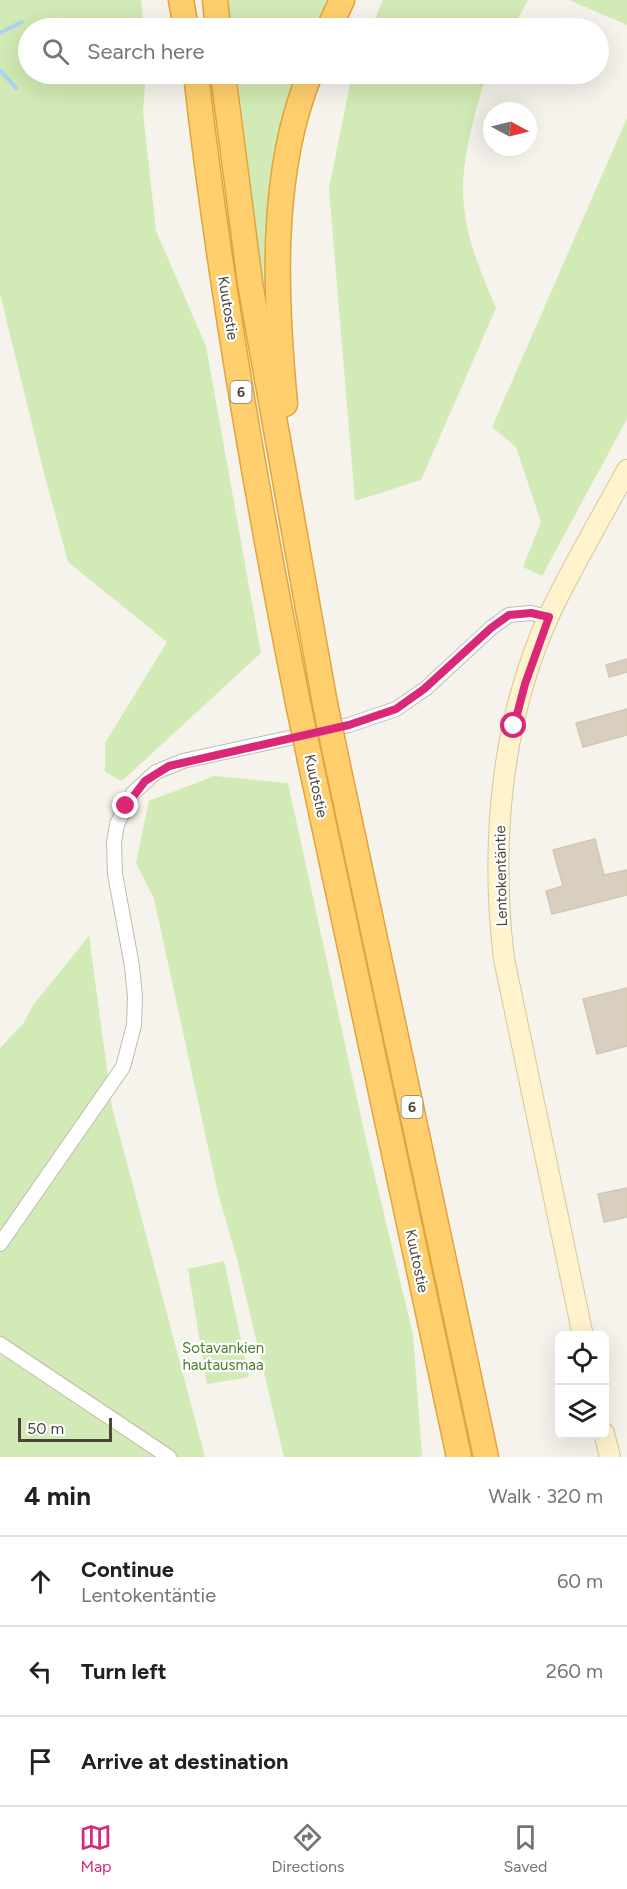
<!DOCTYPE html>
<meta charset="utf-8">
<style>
:root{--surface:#fff;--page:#f2f2f2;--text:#202124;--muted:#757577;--line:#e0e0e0;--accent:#db2777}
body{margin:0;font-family:Figtree,sans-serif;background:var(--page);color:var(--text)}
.controls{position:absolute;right:18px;bottom:18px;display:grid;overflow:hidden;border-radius:9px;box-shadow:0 6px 24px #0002}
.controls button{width:54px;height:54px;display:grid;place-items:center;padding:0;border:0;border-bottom:2px solid var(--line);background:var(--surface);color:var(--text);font:30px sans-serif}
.compass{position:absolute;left:483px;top:102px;width:54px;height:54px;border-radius:50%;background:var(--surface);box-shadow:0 6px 24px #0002;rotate:97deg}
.scale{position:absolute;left:18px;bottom:15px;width:94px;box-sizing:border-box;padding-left:6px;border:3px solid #4b4439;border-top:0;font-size:16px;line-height:21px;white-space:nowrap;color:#4b4439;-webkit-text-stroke:4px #fff;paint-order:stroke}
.stop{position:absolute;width:18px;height:18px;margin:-14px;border:4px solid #db2777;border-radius:50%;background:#fff}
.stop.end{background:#db2777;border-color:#fff;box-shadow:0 2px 6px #0008}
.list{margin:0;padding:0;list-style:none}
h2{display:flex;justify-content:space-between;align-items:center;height:78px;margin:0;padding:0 24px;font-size:26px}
h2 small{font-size:20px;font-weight:400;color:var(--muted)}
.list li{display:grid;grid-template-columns:39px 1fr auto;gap:18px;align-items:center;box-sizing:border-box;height:90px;padding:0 24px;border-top:2px solid var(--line)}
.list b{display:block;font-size:22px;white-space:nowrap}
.list p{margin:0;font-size:20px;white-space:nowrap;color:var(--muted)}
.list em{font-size:20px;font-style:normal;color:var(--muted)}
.icon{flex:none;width:33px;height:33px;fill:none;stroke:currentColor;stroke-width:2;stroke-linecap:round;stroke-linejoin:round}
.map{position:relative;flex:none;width:627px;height:1457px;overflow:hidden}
.search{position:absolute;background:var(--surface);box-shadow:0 6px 24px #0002;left:18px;right:18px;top:18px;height:66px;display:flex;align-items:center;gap:15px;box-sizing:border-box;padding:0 21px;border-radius:33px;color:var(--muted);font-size:22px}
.sheet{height:348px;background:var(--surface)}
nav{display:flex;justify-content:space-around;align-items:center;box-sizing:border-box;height:84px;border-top:2px solid var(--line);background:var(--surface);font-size:16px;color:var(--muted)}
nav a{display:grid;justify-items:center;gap:3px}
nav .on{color:var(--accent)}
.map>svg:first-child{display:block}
.green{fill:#d2eab5}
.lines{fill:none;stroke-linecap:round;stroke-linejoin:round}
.stream{stroke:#a9d4f2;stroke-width:4}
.building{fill:#d8cfc1;stroke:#d3c7b4;stroke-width:1.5}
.street-casing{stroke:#c2bbae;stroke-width:16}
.secondary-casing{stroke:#d6c79b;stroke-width:22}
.highway-casing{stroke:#e0a43c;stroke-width:27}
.street{stroke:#fff;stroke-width:14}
.secondary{stroke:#fff3cd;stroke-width:20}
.highway{stroke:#ffcf6e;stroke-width:24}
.highway-bridge-casing{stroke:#e0a43c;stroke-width:27;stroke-linecap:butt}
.highway-bridge{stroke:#ffcf6e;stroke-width:24}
.route{stroke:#db2777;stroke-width:8}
.labels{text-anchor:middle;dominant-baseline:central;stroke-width:4.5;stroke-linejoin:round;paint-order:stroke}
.shield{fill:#fff;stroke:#817c74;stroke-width:1.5}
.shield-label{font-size:14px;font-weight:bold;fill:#4b4439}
.street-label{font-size:15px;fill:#4b4439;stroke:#fff}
.park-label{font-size:15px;fill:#4a7f2a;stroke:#fff}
</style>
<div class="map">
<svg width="627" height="1457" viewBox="0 0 627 1457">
<rect width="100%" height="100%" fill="#f6f3ec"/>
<!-- green -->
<g class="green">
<polygon points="0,0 141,0 144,28 28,28 28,74 146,74 143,112 156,231 206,346 261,653 122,781 105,772 105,743 167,642 68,562 44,473 0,294"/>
<polygon points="228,0 332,0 319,28 231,28"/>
<polygon points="383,0 528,0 513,28 371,28"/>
<polygon points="569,0 627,0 627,25"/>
<polygon points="237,74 301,74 269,286 263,287"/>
<path d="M 352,74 L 489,74 C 480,90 477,108 472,126 C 453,202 466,238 496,308 L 421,480 L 355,501 L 329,188 Z"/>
<polygon points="627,118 627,419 542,576 523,567 541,522 516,447 492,427"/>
<polygon points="214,776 288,783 366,1140 413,1334 422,1457 284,1457 237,1259 218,1193 154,899 136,863 149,801"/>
<polygon points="89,936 112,1107 205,1457 0,1457 0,1048 23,1024 34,1004"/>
<polygon points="224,1261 249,1377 207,1384 188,1269"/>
</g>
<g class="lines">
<!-- stream -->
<g class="stream">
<polyline points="0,33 22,22"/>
<polyline points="0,70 16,88"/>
</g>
</g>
<!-- building -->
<g class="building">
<polygon points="627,659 627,672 609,677 606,665"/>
<polygon points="627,709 627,735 583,747 576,723"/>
<polygon points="595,839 604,875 627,870 627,895 552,914 546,891 563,886 553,850"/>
<polygon points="627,988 627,1046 597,1054 583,999"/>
<polygon points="627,1188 627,1217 604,1222 598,1194"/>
</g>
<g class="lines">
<!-- street casing -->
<g class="street-casing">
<g id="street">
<polyline points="0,1244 123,1067 134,1025 135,997 132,966 115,874 114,843 117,824 133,793 156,772 183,761 349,725 396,709 425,689 491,628 509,615 531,613 549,617"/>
<polyline points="0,1344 169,1457"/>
</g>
</g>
<!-- secondary casing -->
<g class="secondary-casing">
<g id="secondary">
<path d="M 583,1336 L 504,959 C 490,842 501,715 553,607 C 576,560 602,516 627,470"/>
<polyline points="604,1433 610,1457"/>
</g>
</g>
<!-- highway casing -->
<g class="highway-casing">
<g id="highway">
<polyline points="181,0 186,28"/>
<polyline points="215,0 218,28"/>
<polyline points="329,28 342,0"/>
<path d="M 196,74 C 220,287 257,498 299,708"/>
<polyline points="223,74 250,283 325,704"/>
<path d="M 285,404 C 275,298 269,173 310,74"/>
<polyline points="336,757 486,1457"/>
<polyline points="310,760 459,1457"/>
</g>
</g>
<!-- street -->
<use href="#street" class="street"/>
<!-- secondary -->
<use href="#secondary" class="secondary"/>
<!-- highway -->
<use href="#highway" class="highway"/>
<!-- highway-bridge casing -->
<g class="highway-bridge-casing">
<g id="highway-bridge">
<polyline points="325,704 336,757"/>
<polyline points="299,708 310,760"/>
</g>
</g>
<!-- highway-bridge -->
<use href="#highway-bridge" class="highway-bridge"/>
</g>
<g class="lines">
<!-- route -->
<polyline class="route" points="126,806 145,781 169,766 349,725 396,709 424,689 491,628 509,615 531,613 549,617 525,684 514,726"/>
</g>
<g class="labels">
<!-- shield labels -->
<g class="shield">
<rect x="230.5" y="381" width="21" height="22" rx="4.5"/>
<rect x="401.5" y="1096" width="21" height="22" rx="4.5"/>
</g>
<g class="shield-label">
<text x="241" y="392">6</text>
<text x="412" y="1107">6</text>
</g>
<!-- street labels -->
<g class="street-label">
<text transform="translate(228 308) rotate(81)">Kuutostie</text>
<text transform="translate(316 786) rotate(78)">Kuutostie</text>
<text transform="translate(501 876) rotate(-91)">Lentokentäntie</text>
<text transform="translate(417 1261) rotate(78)">Kuutostie</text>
</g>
<!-- park labels -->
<g class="park-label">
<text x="223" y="1348">Sotavankien<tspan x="223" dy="17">hautausmaa</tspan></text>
</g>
</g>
</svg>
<div class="controls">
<button><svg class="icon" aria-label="locate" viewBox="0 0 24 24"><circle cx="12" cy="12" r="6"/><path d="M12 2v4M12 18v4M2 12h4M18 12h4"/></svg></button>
<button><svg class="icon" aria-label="layers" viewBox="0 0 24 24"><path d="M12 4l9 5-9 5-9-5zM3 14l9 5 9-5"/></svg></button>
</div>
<svg class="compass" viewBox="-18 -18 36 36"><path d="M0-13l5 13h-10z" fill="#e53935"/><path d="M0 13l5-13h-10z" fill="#757577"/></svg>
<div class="scale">50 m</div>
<div class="stop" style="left:514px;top:726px"></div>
<div class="stop end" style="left:126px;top:806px"></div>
<div class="search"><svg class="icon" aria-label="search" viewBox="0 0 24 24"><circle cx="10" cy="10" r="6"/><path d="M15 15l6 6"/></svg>Search here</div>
</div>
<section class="sheet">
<h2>4 min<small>Walk · 320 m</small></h2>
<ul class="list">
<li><svg class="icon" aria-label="ahead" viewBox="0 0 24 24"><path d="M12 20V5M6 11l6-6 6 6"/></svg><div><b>Continue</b><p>Lentokentäntie</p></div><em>60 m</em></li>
<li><svg class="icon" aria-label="left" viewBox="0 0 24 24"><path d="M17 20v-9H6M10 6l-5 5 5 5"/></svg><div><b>Turn left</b></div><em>260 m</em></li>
<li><svg class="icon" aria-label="arrive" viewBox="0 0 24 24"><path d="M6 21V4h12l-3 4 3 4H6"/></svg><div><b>Arrive at destination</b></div></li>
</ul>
</section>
<nav>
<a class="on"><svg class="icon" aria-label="map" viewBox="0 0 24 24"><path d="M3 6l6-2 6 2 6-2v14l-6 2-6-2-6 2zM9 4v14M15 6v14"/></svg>Map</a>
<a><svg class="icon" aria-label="directions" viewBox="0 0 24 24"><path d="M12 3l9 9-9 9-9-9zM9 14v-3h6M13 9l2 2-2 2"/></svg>Directions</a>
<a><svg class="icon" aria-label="saved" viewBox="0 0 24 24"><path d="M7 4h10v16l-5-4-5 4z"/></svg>Saved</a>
</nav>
